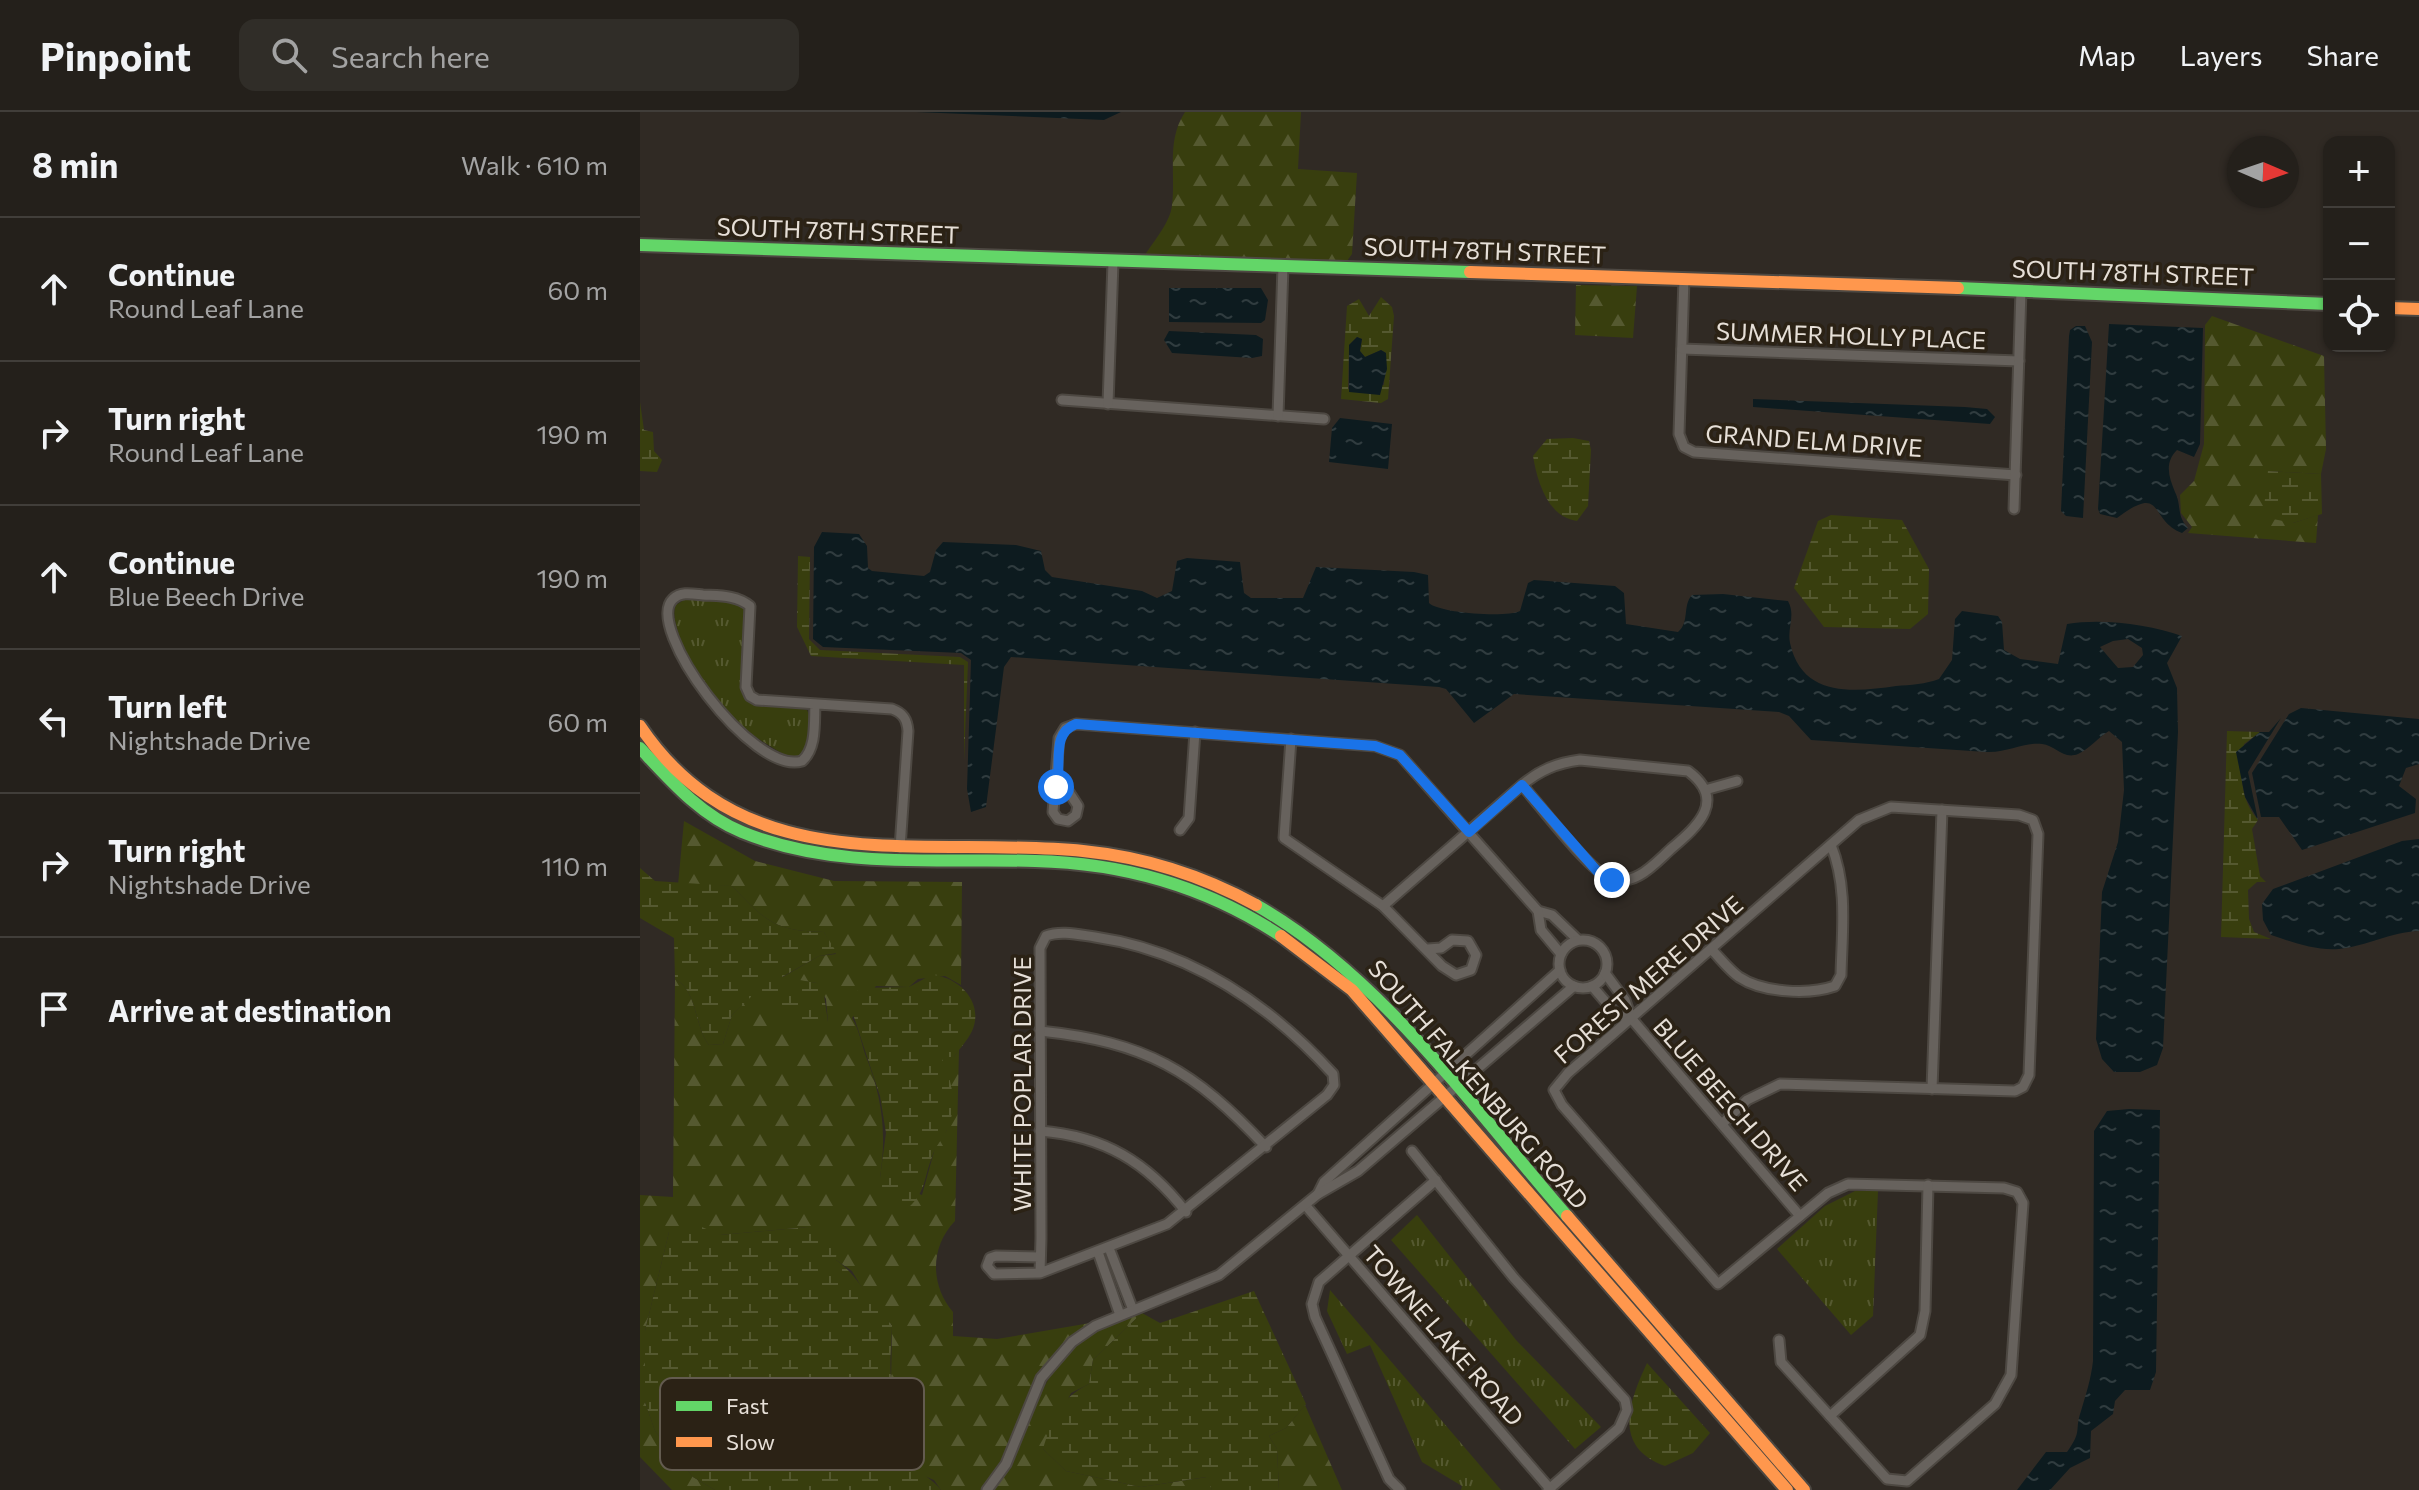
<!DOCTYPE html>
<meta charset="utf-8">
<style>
:root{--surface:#24201b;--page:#302d28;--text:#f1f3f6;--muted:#a3a3a3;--line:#413e3a}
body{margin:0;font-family:Commissioner,sans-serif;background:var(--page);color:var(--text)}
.controls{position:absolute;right:24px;top:24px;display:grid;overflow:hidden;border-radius:16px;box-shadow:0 2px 6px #0004}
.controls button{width:72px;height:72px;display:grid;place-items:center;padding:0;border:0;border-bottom:2px solid var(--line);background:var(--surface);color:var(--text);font:40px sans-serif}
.compass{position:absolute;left:1587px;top:24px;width:72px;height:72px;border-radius:50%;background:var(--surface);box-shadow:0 2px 6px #0004;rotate:92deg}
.stop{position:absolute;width:24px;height:24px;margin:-18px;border:6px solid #1a73e8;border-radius:50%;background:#fff}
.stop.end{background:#1a73e8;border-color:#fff;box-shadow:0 2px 8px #0008}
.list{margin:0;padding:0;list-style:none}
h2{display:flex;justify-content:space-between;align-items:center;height:104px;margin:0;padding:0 32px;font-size:34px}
h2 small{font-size:26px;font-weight:400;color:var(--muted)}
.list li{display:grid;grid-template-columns:52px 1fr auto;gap:24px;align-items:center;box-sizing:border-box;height:144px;padding:0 32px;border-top:2px solid var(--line)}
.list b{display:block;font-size:30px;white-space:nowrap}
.list p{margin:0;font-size:26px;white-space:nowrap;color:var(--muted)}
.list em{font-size:26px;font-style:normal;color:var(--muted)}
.icon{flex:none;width:44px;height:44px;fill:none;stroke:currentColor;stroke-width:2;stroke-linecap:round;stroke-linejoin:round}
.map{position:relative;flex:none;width:1779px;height:1378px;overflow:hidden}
header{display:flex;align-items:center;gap:48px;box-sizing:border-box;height:112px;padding:0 40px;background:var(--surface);border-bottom:2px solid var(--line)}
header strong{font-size:38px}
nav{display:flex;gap:44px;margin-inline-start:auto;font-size:28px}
.search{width:560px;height:72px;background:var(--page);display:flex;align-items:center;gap:20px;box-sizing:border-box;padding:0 28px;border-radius:16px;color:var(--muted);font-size:30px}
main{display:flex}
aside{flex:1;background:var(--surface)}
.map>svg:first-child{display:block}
.grass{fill:url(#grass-tufts)}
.forest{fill:url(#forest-firs)}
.wetland{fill:url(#wetland-marsh);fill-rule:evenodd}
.water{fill:url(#water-ripples);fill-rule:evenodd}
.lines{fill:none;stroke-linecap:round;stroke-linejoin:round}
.street-casing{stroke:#4d4842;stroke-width:13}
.fast-casing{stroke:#4d4842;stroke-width:16}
.slow-casing{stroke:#4d4842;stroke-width:16}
.street{stroke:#67625d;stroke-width:9}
.fast{stroke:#63d668;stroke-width:12}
.slow{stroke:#ff974d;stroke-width:12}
.route{stroke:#1a73e8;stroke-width:10}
.labels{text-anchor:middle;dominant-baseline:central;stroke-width:7;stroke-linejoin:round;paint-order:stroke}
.street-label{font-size:24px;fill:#e6dfd7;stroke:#2b2215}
.key{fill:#2b2215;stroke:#635b4f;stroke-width:2}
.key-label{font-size:22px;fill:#e6dfd7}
</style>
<header>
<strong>Pinpoint</strong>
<div class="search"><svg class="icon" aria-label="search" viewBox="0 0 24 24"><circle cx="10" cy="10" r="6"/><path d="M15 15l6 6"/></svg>Search here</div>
<nav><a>Map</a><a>Layers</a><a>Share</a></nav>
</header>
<main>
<aside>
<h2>8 min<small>Walk · 610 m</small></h2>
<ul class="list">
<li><svg class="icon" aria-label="ahead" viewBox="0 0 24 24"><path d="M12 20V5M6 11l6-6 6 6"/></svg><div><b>Continue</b><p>Round Leaf Lane</p></div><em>60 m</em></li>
<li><svg class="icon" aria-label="right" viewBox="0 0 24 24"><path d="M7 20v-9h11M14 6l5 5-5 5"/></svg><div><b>Turn right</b><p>Round Leaf Lane</p></div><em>190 m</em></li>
<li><svg class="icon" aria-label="ahead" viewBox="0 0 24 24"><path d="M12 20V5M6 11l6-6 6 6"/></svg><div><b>Continue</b><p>Blue Beech Drive</p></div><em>190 m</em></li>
<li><svg class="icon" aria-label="left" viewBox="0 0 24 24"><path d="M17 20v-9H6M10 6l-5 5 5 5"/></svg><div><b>Turn left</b><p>Nightshade Drive</p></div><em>60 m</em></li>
<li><svg class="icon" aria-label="right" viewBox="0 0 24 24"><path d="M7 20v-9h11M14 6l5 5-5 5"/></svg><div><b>Turn right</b><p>Nightshade Drive</p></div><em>110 m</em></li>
<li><svg class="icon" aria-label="arrive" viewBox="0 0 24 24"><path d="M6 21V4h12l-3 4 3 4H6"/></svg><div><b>Arrive at destination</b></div></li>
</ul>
</aside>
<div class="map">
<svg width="1779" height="1378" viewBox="0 0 1779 1378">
<defs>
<pattern id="grass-tufts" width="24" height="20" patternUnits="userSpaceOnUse" patternTransform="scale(2)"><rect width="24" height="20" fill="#383e0e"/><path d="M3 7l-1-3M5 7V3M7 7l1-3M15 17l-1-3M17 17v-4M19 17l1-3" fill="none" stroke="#555930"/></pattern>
<pattern id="forest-firs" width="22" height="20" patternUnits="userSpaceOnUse" patternTransform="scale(2)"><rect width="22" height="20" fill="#383e0e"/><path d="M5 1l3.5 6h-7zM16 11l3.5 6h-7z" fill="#555930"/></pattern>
<pattern id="wetland-marsh" width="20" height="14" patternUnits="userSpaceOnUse" patternTransform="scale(2)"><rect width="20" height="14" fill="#383e0e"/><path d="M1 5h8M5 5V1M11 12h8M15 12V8" fill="none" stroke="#555930"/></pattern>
<pattern id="water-ripples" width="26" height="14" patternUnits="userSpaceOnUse" patternTransform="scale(2)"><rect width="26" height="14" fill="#0d1b1f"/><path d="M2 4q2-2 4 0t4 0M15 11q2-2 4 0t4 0" fill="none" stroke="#303c3f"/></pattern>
</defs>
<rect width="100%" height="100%" fill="#302a24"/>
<!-- grass -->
<g class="grass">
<path d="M 47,486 L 94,490 L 105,496 L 103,579 L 114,591 L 167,598 L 170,605 L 165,642 L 153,647 C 101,621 56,580 39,523 C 36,512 32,503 36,493 Z"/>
<polygon points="1215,1079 1238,1079 1233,1204 1211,1223 1137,1137 1185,1094"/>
<polygon points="777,1103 876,1228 961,1315 935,1337 751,1128"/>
<polygon points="690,1178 861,1378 821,1378 822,1374 782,1350 730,1233 707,1242 687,1199"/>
</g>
<!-- forest -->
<g class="forest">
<path d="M 545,0 L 661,0 L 658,57 L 717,61 L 712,142 L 707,149 L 505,143 C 514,129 531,109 532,93 C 536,61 526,29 545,0 Z"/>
<polygon points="936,173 997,174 993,226 935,223"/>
<polygon points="1572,204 1684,244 1686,337 1681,362 1628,359 1653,411 1678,403 1676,431 1548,421 1552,415 1541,401 1540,383 1554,369 1564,332 1565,213"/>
<path d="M 44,709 L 115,749 L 194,769 L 322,770 L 321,873 L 305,864 L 278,867 L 269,875 L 236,874 L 212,906 C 219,918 221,929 225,942 C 242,984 247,1020 240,1066 L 282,1083 L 295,1036 L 307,1018 L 300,944 L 314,945 L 319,937 L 315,1109 C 290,1135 290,1173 313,1200 L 313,1224 L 357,1227 L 456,1210 L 428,1227 L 397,1264 L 362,1350 L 342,1378 L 301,1378 L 294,1368 L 270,1358 L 259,1341 L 258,1300 L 251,1272 L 252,1213 L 235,1198 L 212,1159 L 196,1148 L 168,1115 L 80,1123 L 29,1120 L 5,1219 L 5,1290 L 15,1319 L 53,1365 L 75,1378 L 32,1378 L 0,1345 L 0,1083 L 33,1085 L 35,867 C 58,879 54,914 69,933 L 83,932 L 92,903 L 114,881 L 133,894 L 188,910 L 186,887 L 177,871 L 141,866 L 179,844 L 196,842 L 184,820 C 134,819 127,810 92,774 L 38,773 Z"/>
<path d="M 502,1201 L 453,1248 L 449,1272 L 431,1281 L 403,1337 L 426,1359 L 501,1375 L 567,1365 L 572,1378 L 353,1378 C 402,1309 397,1221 502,1201 Z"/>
<polygon points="665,1293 702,1378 639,1378 637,1337 629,1324 646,1316"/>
</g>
<!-- wetland -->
<g class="wetland">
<path d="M 741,185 L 752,195 L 754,204 L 748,287 L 741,291 L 701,287 L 707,194 L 719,187 L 729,204 ZM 717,225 L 722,227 L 720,239 L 725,245 L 741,238 L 746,241 L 744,273 L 708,277 L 709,233 Z"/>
<polygon points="0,290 4,318 13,320 14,339 22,348 17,360 0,359"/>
<path d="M 933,326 L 949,329 L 951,338 L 948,394 L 937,409 C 907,405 897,368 893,344 L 907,327 Z"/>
<polygon points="1628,359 1681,362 1682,402 1653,411 1623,405"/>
<polygon points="1191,403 1262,408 1289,457 1288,502 1270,517 1184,515 1154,476 1178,409"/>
<polygon points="158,444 170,445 169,527 180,538 320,545 328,550 324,649 324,553 171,544 157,515"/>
<path d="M 1587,619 L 1620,620 L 1604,632 C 1600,660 1599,686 1618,708 L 1612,717 L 1620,764 L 1626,770 L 1617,770 L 1608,778 L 1609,807 L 1614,820 L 1631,827 L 1581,825 Z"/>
<path d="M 0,756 L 15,769 L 92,774 C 127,810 134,819 184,820 L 197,841 L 179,844 L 142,865 L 177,871 L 183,876 L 188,910 L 160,917 L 114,882 L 92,903 L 83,932 L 69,933 C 54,914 58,879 35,867 L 34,826 L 0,806 Z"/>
<path d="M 291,863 C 318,864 345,890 332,919 C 328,928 319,937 314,945 L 301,945 C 312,968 318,993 307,1018 C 303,1027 295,1034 292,1045 C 284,1065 286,1080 269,1095 L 252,1089 L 243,1080 L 240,1066 L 246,1021 L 240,984 L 208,887 L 221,876 L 269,875 Z"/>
<path d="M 55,1112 L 80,1123 L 168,1115 L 197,1126 L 196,1148 C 221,1165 229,1193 252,1213 C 251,1245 245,1283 266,1311 C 240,1352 284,1355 301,1378 L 75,1378 L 53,1365 L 15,1319 L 5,1290 L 5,1219 L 29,1120 Z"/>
<path d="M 614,1179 L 666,1292 L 646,1316 L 629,1324 L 637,1337 L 639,1378 L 572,1378 L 566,1365 L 501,1375 L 426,1359 L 403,1337 C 412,1307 420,1286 449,1272 L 453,1248 L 502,1201 L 520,1211 Z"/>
<path d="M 1007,1251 L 1070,1321 L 1053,1341 L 1025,1354 C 972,1335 989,1290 1007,1251 Z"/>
</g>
<!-- water -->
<g class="water">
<polygon points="276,0 481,0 464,8"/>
<polygon points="529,176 621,176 628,188 625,208 621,211 529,210"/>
<path d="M 1469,212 L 1563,216 L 1560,332 L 1554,345 L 1537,338 C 1524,351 1529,365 1535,380 C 1542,394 1536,403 1548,416 L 1542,421 C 1508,408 1525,370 1477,406 L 1460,402 L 1458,397 Z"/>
<polygon points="1436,214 1445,214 1452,230 1443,406 1426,404 1421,399 1429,224 1430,218"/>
<polygon points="529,219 616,223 623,227 622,244 612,246 532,241 524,228"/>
<polygon points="717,225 722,227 720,239 725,245 741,238 746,241 747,257 740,283 709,280 709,233"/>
<polygon points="1113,287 1325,295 1347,297 1355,305 1350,312 1113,295"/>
<polygon points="700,306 752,312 748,357 689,350 692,316"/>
<path d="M 182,420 L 219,422 L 227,434 L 228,456 L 232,459 L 284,464 L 290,460 L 296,438 L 303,430 L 376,433 L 401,439 L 405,458 L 412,465 L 502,479 L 517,486 L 532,479 L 537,449 L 547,446 L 600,450 L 604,481 L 611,486 L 663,486 L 676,455 L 774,460 L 788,463 L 789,491 C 799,501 866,506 880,499 L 888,471 L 894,468 L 975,474 L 984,481 L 986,512 L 1038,520 C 1050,510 1042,494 1052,483 L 1083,482 L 1148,489 C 1156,504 1147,515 1150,531 C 1162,586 1214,580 1256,574 C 1270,573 1286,572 1299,567 L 1312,548 L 1315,507 L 1322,499 L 1358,504 L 1362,510 L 1364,538 L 1380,547 L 1418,552 L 1427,512 C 1460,506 1510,512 1542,524 L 1527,551 L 1537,576 L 1538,620 L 1523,936 L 1517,953 L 1500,960 L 1474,960 L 1462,947 L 1456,927 L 1462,780 L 1478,730 L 1484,678 L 1482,630 L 1469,619 C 1459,625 1448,638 1438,642 C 1423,648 1415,633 1402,632 C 1383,630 1369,641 1346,640 L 1171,628 L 1149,604 L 1139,600 L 874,582 L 834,611 L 806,577 L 799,575 L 371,545 L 364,555 L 346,695 L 331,700 L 327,677 L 331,548 L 321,541 L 183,535 L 173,527 L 174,435 ZM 1488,527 L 1502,536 L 1503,543 L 1493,555 L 1478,556 L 1460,535 L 1473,529 Z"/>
<polygon points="1661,596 1779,607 1779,652 1766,656 1759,674 1776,687 1775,701 1662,738 1639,705 1621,705 1612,661 1649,602"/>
<polygon points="1641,606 1608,660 1618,708 1605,685 1596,640 1620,620 1629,620"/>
<path d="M 1779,727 L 1779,819 C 1751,820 1727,834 1699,837 C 1676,839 1652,830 1631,823 L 1623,808 L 1622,792 L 1633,777 L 1762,729 Z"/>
<path d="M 1489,997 L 1520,998 L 1516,1260 L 1510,1278 L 1485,1278 L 1475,1289 L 1473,1302 L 1451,1319 L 1450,1346 L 1430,1356 L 1410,1378 L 1377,1378 L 1406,1340 L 1427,1340 C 1443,1318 1434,1319 1441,1299 C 1446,1282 1451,1267 1453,1249 L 1454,1019 L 1467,999 Z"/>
</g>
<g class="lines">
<!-- street casing -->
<g class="street-casing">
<g id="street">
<polyline points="1044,166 1039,322 1044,335 1054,340 1376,363"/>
<polyline points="1042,237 1379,249"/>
<polyline points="422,288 684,307"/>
<polyline points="468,292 473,150"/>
<polyline points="638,304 643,154"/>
<polyline points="1374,397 1381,178"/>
<path d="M 175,592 C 174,610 177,636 162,649 C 113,664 3,515 33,487 C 41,479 53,482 63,483 C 80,484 96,483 110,494 L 106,575 L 110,584 L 117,588 L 252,597 C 263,601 267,607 268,619 L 260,736"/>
<polyline points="651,627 644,726 743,794 802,854 816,863 831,858 836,843 828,829 812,828 801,836 788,837"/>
<polyline points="419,665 438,694 436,703 428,709 418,707 413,700 419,626 425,616 436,612 735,634 760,643 898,799 912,803 938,828"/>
<polyline points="1065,678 1097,669"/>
<polyline points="540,718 549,706 555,620"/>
<path d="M 743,794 L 882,673 C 900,658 917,651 940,648 L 1048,659 C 1087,688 1058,714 1032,736 C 1015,751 995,776 970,766 C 949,759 899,692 882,673"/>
<polyline points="898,799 901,818 921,842"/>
<circle cx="943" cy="852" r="24"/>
<path d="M 1072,838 C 1080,846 1089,858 1099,865 C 1123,881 1169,883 1195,874 L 1201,863 C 1202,819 1208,775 1191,733"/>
<polyline points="965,861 985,888 991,906 1160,1104"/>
<polyline points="952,874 977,903 991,906"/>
<path d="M 400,919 C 506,930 554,958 626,1035"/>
<polyline points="1292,977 1302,698"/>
<polyline points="1082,1012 1107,988 1140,972 1375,979 1383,975 1389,963 1398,722 1393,708 1379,703 1251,695 1219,708 928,961 914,978 922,993 1078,1172 1188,1081 1208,1072 1364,1076 1377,1080 1383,1091 1371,1263 1355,1292 1267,1369 1247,1367 1141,1250 1139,1228"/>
<path d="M 400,1019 C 464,1024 507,1050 546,1100"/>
<polyline points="772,1039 874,1166 985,1288 987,1298 979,1316 908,1378"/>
<polyline points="678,1082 684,1070 920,858"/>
<polyline points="666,1094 911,1378"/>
<polyline points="469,1136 493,1198"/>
<polyline points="458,1140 480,1203"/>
<path d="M 400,1161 L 401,1126 L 400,836 L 406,824 C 421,818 440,823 455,825 C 551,839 629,892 693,962 L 694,973 L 687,983 L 527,1112 L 400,1161 L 354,1162 L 347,1154 L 350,1146 L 356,1144 L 400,1145"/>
<polyline points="1190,1304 1280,1223 1285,1199 1288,1073"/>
<polyline points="347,1378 366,1352 401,1266 432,1230 455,1214 579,1163 678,1082 718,1059 934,874"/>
<polyline points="760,1378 749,1367 675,1205 672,1192 679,1170 796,1068"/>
</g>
</g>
<!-- fast casing -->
<g class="fast-casing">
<g id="fast">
<polyline points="0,133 830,160"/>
<polyline points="1318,176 1689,192"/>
<path d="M 0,636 C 30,668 60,703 102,720 C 195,758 297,746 395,749 C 483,751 567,775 641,824"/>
<path d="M 616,793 C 741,864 834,997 927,1104"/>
</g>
</g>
<!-- slow casing -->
<g class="slow-casing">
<g id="slow">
<polyline points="830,160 1318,176"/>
<polyline points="1749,196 1779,197"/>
<path d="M 0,614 C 107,773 283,723 443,739 C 503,745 563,764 616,793"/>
<polyline points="641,824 712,878 1147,1378"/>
<polyline points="927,1104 1164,1378"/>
</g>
</g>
<!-- street -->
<use href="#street" class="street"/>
<!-- fast -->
<use href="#fast" class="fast"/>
<!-- slow -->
<use href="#slow" class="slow"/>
</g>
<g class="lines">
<!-- route -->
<path class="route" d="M 416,675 C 423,652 410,622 436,612 L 735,634 L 760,643 L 829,720 L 882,673 L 957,759 L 972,768"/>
</g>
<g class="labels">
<!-- street labels -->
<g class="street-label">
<text transform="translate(198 118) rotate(2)">SOUTH 78TH STREET</text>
<text transform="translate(845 138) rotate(2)">SOUTH 78TH STREET</text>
<text transform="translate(1493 160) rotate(2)">SOUTH 78TH STREET</text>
<text transform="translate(1211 223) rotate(2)">SUMMER HOLLY PLACE</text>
<text transform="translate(1174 328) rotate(4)">GRAND ELM DRIVE</text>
<text transform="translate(1008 867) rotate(-41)">FOREST MERE DRIVE</text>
<text transform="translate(381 972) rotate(-90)">WHITE POPLAR DRIVE</text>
<text transform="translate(839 972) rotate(49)">SOUTH FALKENBURG ROAD</text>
<text transform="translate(1091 992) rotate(49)">BLUE BEECH DRIVE</text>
<text transform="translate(804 1223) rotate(49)">TOWNE LAKE ROAD</text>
</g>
</g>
<!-- legend -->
<rect x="20" y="1266" width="264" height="92" rx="12" class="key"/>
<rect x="36" y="1289" width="36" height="10" fill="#63d668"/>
<rect x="36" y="1325" width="36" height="10" fill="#ff974d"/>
<g class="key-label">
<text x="86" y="1302">Fast</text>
<text x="86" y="1338">Slow</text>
</g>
</svg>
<div class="controls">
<button>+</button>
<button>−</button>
<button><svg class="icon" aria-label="locate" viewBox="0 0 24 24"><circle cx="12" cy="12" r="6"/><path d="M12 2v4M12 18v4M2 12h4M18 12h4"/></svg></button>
</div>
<svg class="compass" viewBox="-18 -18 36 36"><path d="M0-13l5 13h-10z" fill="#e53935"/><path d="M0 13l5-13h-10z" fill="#a3a3a3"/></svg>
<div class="stop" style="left:416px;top:675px"></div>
<div class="stop end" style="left:972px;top:768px"></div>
</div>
</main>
